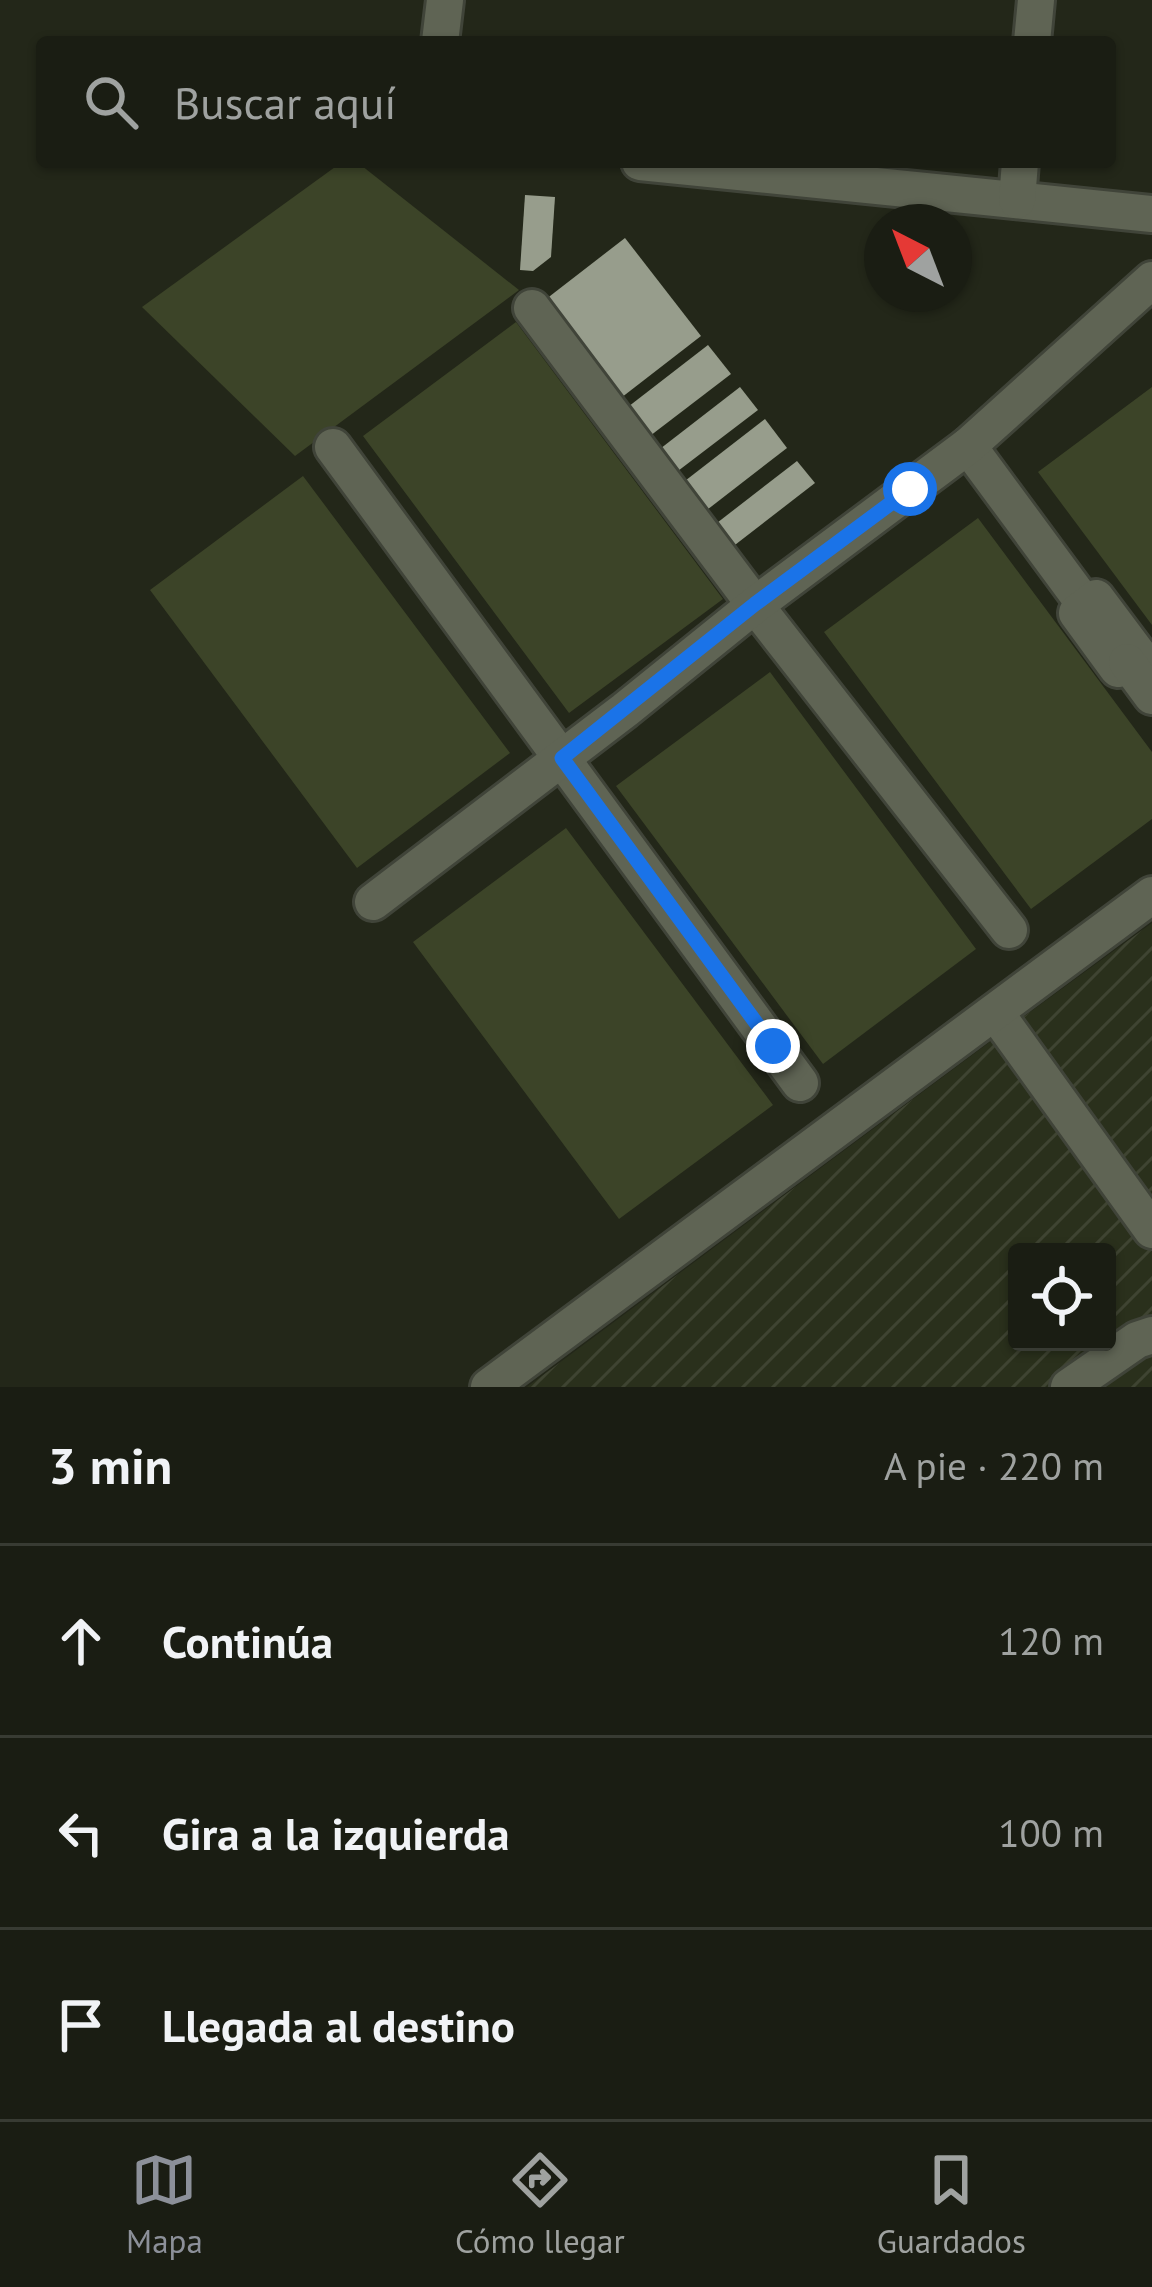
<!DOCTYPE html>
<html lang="es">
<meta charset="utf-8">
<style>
:root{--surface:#1a1d13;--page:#23261c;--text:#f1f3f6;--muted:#9fa2a0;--line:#383b33;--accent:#8c9099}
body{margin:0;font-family:"PT Sans",sans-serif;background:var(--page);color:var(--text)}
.controls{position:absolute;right:36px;bottom:36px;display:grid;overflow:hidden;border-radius:12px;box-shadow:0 3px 9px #0004}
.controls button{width:108px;height:108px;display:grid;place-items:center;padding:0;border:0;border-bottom:3px solid var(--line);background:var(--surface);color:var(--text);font:60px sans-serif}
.compass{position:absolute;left:864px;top:204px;width:108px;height:108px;border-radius:50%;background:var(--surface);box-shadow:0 3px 9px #0004;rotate:318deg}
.stop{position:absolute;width:36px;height:36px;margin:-27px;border:9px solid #1a73e8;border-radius:50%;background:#fff}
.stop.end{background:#1a73e8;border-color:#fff;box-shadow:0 3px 12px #0008}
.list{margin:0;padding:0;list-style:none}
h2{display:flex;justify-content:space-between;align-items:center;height:156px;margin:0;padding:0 48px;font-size:51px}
h2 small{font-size:39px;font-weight:400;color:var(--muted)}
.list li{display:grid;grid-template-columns:78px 1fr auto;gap:36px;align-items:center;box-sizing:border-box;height:192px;padding:0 48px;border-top:3px solid var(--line)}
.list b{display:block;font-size:45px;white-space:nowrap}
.list em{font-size:39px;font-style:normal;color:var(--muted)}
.icon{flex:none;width:66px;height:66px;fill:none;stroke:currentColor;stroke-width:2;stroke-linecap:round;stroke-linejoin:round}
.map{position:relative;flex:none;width:1152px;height:1387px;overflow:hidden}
.search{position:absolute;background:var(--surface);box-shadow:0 3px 9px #0004;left:36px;right:36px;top:36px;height:132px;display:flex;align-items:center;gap:30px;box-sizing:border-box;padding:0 42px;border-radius:12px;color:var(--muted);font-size:45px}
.sheet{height:732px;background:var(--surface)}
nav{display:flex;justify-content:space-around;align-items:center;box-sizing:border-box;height:168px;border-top:3px solid var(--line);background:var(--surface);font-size:33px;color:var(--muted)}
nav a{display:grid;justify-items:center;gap:6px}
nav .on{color:var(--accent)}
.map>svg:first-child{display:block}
.industrial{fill:url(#industrial-furrows);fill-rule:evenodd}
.grass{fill:#3c4428}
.building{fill:#979d8c}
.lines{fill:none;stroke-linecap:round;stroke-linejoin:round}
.minor-casing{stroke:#404439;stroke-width:42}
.minor{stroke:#5f6454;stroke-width:36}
.route{stroke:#1a73e8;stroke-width:15}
</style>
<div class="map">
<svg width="1152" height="1387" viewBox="0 0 1152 1387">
<defs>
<pattern id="industrial-furrows" width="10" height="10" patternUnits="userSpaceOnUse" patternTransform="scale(3)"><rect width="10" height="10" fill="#2a301c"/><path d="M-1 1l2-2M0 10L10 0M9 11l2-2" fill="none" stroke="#3f4432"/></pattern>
</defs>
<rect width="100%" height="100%" fill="#232719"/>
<!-- industrial -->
<path class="industrial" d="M 1152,923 L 1152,1387 L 527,1387 L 1022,1018 ZM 1017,1252 L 1107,1252 L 1107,1342 L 1017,1342 Z"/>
<!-- grass -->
<g class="grass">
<polygon points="342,162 357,162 519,290 295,456 142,307"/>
<polygon points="516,322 723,599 569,713 363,436"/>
<polygon points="1152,387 1152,625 1038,472"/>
<polygon points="303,476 510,753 357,868 150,590"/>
<polygon points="978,518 1152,752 1152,819 1031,909 824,632"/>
<polygon points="770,672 976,949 823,1064 616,786"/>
<polygon points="566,828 773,1105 619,1219 413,942"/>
</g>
<!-- building -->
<g class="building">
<polygon points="525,195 555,197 551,257 533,271 520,270"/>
<polygon points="625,238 701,336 617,401 541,303"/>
<polygon points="708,345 731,374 646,439 624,410"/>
<polygon points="740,387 758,410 674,474 656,452"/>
<polygon points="765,419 787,448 703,513 681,484"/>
<polygon points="797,461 815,483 731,548 713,526"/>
</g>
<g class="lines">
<!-- minor casing -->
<g class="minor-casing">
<g id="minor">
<polyline points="440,42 445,0"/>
<polyline points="1032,42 1036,0"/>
<polyline points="640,162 1152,214"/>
<polyline points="1017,200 1020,162"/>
<polyline points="532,308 755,605 1009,930"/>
<polyline points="968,446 1086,606"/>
<polyline points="333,447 800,1083"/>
<polygon points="1096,598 1138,654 1118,669 1077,613"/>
<polyline points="1127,662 1152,696"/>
<polyline points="373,902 625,710 755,605 968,446 1152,280"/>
<polyline points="995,1012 1152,1230"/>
<polyline points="489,1387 1152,895"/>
<polyline points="1069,1387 1137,1340 1152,1335"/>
</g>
</g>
<!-- minor -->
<use href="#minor" class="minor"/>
</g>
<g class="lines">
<!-- route -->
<polyline class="route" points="773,1046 562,758 755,604 910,489"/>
</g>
</svg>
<div class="controls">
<button><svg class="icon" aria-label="locate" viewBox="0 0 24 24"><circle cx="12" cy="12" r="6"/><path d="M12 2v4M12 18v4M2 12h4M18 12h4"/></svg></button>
</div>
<svg class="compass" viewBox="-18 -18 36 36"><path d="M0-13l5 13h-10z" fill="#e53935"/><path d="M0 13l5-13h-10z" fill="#9fa2a0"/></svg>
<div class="stop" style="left:910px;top:489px"></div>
<div class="stop end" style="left:773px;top:1046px"></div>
<div class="search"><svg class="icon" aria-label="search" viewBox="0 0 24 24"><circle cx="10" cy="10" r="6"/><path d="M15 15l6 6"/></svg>Buscar aquí</div>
</div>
<section class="sheet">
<h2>3 min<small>A pie · 220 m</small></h2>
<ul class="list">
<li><svg class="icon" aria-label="ahead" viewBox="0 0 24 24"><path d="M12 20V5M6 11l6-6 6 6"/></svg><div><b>Continúa</b></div><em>120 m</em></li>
<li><svg class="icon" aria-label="left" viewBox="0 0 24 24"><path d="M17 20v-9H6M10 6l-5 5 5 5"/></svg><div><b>Gira a la izquierda</b></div><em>100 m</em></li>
<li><svg class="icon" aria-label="arrive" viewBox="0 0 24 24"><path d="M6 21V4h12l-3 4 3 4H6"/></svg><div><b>Llegada al destino</b></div></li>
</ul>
</section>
<nav>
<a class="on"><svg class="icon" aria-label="map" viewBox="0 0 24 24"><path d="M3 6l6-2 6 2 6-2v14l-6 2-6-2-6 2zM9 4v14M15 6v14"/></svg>Mapa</a>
<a><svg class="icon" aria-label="directions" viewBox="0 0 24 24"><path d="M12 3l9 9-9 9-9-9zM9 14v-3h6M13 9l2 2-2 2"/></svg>Cómo llegar</a>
<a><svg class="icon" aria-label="saved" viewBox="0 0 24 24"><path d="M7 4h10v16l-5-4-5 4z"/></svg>Guardados</a>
</nav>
